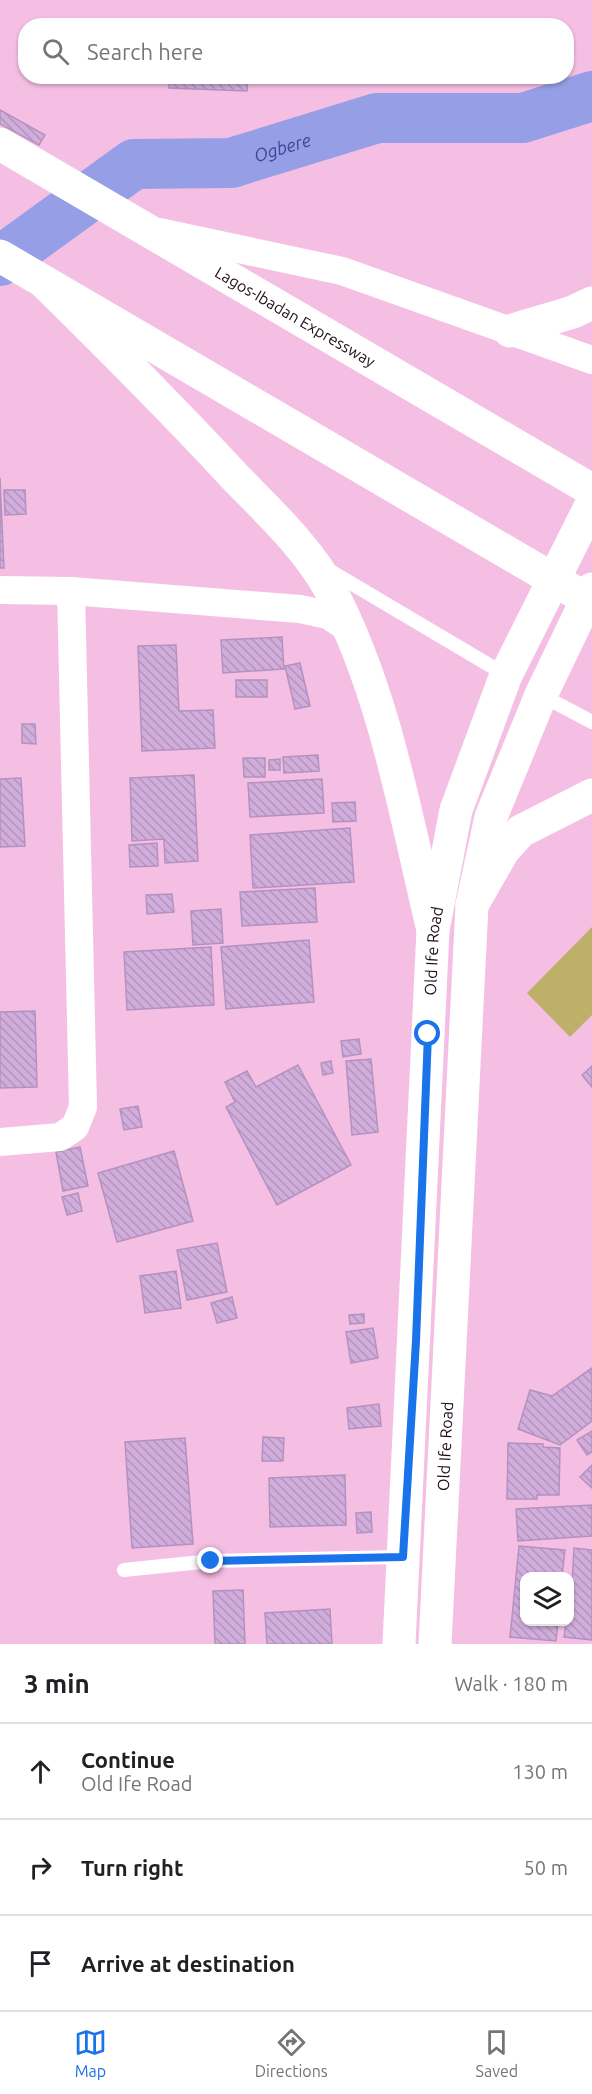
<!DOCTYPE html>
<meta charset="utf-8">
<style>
:root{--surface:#fff;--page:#f2f2f2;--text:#202124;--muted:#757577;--line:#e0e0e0;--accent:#1a73e8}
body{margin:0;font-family:Ubuntu,sans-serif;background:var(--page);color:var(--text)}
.controls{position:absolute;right:18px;bottom:18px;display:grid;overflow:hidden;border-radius:12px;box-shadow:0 2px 4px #0004}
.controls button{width:54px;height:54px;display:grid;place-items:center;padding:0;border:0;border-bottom:2px solid var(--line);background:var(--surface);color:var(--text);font:30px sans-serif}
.stop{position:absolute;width:18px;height:18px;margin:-14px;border:4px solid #1a73e8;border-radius:50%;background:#fff}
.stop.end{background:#1a73e8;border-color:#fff;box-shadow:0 2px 6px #0008}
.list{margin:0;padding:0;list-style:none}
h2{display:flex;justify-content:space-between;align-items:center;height:78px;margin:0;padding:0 24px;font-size:26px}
h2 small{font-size:20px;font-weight:400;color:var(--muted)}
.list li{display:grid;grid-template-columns:39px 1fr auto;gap:18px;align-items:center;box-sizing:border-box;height:96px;padding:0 24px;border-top:2px solid var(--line)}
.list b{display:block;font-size:22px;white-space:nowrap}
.list p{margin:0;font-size:20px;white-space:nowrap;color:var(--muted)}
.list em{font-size:20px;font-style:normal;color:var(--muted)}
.icon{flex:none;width:33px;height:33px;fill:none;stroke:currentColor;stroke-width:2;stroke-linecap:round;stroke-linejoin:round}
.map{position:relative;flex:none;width:592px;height:1644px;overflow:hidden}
.search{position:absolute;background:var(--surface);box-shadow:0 2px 4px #0004;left:18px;right:18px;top:18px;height:66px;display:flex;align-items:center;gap:15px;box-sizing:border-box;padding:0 21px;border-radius:24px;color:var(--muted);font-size:22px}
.sheet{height:366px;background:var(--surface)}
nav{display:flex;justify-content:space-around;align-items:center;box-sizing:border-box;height:84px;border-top:2px solid var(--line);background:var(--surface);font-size:16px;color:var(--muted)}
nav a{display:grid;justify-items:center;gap:3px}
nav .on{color:var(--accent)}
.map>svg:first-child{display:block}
.garden{fill:#beaf69}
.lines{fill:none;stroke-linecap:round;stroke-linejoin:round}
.river{stroke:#969fe6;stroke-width:50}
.building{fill:url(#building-back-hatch);stroke:#b491bf;stroke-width:1.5}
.lane{stroke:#fff;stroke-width:14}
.street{stroke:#fff;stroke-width:28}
.primary{stroke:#fff;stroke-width:33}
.highway{stroke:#fff;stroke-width:33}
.route{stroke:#1a73e8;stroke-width:8}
.labels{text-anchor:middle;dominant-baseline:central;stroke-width:6;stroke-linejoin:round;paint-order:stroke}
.street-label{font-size:16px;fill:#200e1b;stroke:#f5bfe4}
.water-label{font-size:18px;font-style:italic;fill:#424497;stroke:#f5bfe4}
</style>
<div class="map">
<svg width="592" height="1644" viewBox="0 0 592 1644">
<defs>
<pattern id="building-back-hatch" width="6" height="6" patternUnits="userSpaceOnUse" patternTransform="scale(1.5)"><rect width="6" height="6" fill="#d1addc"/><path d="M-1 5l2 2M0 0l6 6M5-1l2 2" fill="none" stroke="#b394bc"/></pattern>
</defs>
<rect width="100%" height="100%" fill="#f5bfe4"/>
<!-- garden -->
<polygon class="garden" points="592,927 592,1015 570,1037 527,993"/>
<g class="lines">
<!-- river -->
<path class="river" id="s1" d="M 0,261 L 134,164 L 231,163 L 377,118 L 523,118 L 592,96"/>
</g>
<!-- building -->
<g class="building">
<polygon points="170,76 248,76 247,91 169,88"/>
<polygon points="0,110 45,135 39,145 0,124"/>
<polygon points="0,478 4,568 0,568"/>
<polygon points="4,490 25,490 26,514 5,515"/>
<polygon points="282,637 284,669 223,673 221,640"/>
<polygon points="176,645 179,711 213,710 215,748 142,751 138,646"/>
<polygon points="300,663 310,706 295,709 285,666"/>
<rect x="236" y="680" width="31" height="17"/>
<polygon points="22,724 35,724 36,744 22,743"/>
<polygon points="318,755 319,771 284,773 283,757"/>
<polygon points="243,758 265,758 265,777 244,777"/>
<polygon points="280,759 280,770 269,770 269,760"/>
<polygon points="194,775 198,861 165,863 164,839 132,841 130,778"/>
<polygon points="21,778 25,846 0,847 0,779"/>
<polygon points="322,779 324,813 250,817 248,783"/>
<polygon points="355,802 356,821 333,822 332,803"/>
<polygon points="350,828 354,882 253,888 250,835"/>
<polygon points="157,843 158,866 130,867 129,845"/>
<polygon points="315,888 317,922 242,926 240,892"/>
<polygon points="172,894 174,912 147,914 146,895"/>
<polygon points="221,909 223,943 193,945 191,911"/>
<polygon points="309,940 314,1002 226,1009 221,947"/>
<polygon points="211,947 214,1005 127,1010 124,952"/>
<polygon points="35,1011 37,1087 0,1088 0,1012"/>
<polygon points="359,1039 361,1054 343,1057 341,1041"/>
<polygon points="371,1059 378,1132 352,1135 346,1061"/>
<polygon points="331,1061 333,1073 323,1075 321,1063"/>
<polygon points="298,1065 351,1165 277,1205 226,1107 235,1102 225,1082 247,1071 256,1087"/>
<polygon points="592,1066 592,1087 582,1075"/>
<polygon points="138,1106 142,1127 124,1130 120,1109"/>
<polygon points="80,1147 88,1186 63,1191 56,1152"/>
<polygon points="174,1151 193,1221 117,1242 98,1173"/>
<polygon points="78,1193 82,1211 67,1215 62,1197"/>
<polygon points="217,1243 227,1292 187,1300 177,1250"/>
<polygon points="176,1271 181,1308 145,1313 140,1276"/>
<polygon points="232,1297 237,1318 217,1323 211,1303"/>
<polygon points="364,1314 364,1323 350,1324 349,1315"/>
<polygon points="373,1328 378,1358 351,1363 346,1332"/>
<polygon points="592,1368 592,1421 560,1445 518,1429 530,1390 552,1396"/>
<polygon points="379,1404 381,1426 349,1429 347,1408"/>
<polygon points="592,1431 592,1452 587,1455 577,1440"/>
<polygon points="263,1437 284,1438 283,1461 262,1461"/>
<polygon points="185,1438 193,1544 132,1548 125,1442"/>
<polygon points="508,1443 543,1444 543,1447 560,1448 559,1495 537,1495 537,1499 507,1499"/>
<polygon points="592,1465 592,1488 580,1477"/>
<polygon points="345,1475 346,1525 270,1527 269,1478"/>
<polygon points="592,1505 592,1536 518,1541 516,1509"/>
<polygon points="371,1512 372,1532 357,1533 356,1513"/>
<polygon points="519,1546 565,1550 562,1576 524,1576 524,1622 558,1622 556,1641 510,1637"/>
<polygon points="574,1548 592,1550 592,1640 564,1637 566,1622 570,1622"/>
<polygon points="243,1590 245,1644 215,1644 213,1591"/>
<polygon points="330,1609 332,1644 267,1644 265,1613"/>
</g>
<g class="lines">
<!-- lane -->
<g class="lane">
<polyline points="327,569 506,675"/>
<polyline points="541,695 592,722"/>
<polyline points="124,1570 211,1561 403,1557"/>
</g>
<!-- street -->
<g class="street">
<polyline points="159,232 342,271 592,360"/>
<polyline points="0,590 71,591 300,609 328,615 350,630"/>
<polyline points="0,1142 60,1137 75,1127 83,1107 71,591"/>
</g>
<!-- primary -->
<g class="primary">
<polyline points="510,331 573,312 592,303"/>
<path id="s2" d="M 399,1644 L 433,930 L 456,810 L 506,675 L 592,503"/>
<path id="s3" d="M 435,1644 L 472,905 L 491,817 L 541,695 L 592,589"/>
</g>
<!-- highway -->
<g class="highway">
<path id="s4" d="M 0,144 L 592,490"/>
<polyline points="0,256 592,602"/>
<path d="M 44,282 C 109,346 173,410 235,477 C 269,512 308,548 331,591 C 385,693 406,818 433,930"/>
<polyline points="472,905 503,851 521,831 592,795"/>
</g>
</g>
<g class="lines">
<!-- route -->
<polyline class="route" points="211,1561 403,1557 416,1341 428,1034"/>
</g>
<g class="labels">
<!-- street labels -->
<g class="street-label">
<text stroke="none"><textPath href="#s4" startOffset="342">Lagos-Ibadan Expressway</textPath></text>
<text stroke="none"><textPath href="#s2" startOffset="694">Old Ife Road</textPath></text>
<text stroke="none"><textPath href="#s3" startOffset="198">Old Ife Road</textPath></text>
</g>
<!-- water labels -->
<g class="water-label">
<text stroke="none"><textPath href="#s1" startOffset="316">Ogbere</textPath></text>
</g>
</g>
</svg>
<div class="controls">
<button><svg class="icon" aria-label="layers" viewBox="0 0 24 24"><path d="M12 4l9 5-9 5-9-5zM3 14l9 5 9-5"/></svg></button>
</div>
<div class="stop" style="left:428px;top:1034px"></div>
<div class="stop end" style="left:211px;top:1561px"></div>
<div class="search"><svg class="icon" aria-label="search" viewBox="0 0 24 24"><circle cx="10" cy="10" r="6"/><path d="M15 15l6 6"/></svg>Search here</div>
</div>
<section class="sheet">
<h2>3 min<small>Walk · 180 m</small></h2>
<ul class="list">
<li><svg class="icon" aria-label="ahead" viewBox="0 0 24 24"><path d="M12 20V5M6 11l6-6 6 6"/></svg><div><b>Continue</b><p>Old Ife Road</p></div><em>130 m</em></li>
<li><svg class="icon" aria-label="right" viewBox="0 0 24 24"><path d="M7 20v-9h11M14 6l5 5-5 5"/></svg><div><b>Turn right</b></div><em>50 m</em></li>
<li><svg class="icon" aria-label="arrive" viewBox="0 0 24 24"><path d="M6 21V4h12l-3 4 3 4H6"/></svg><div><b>Arrive at destination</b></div></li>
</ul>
</section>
<nav>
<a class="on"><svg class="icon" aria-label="map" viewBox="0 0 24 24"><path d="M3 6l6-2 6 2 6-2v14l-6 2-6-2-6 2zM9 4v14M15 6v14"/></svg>Map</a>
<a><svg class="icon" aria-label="directions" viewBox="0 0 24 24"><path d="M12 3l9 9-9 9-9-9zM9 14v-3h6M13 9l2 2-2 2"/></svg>Directions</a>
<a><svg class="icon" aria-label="saved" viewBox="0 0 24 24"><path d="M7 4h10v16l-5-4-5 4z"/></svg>Saved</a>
</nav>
